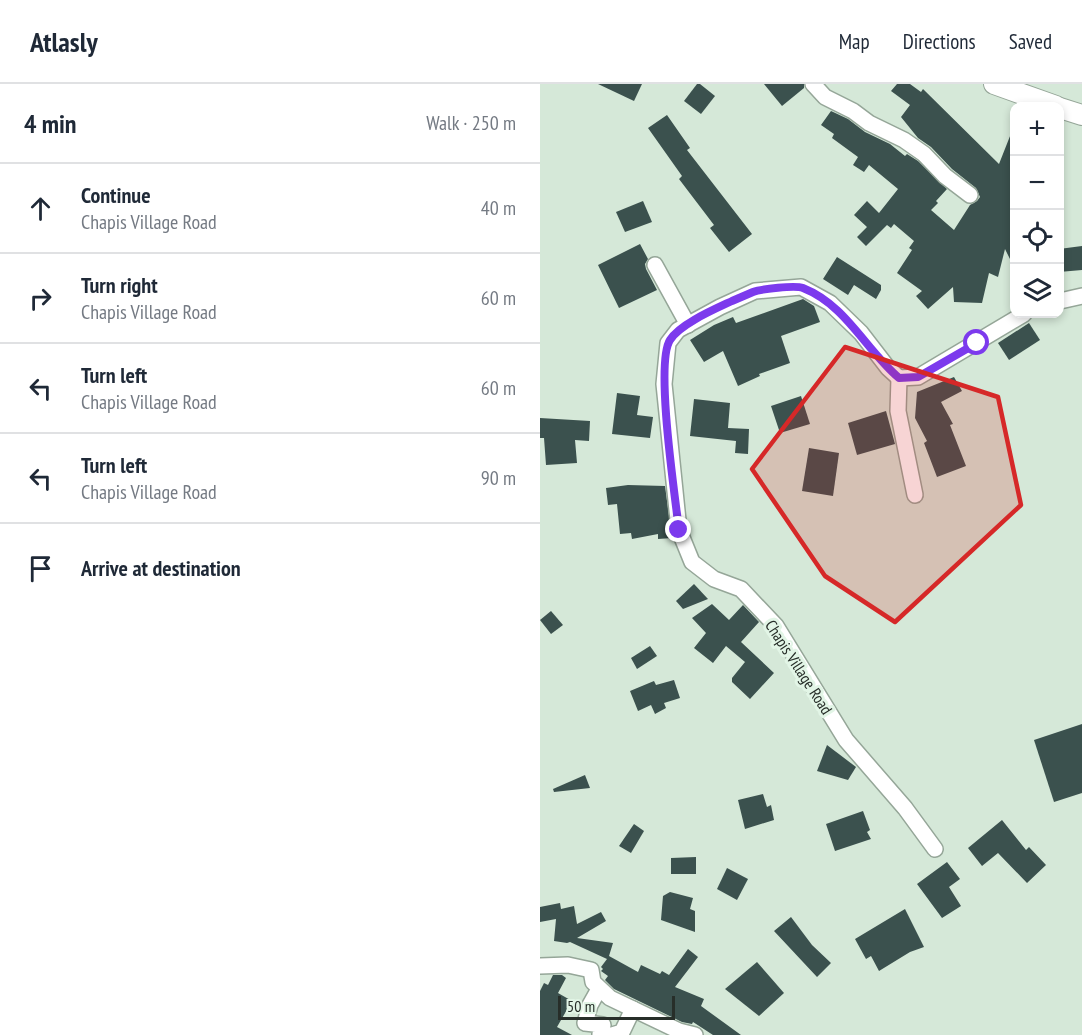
<!DOCTYPE html>
<meta charset="utf-8">
<style>
:root{--surface:#fff;--page:#f6f6f7;--text:#1f2937;--muted:#747a83;--line:#e0e1e3}
body{margin:0;font-family:"PT Sans Narrow",sans-serif;background:var(--page);color:var(--text)}
.controls{position:absolute;right:18px;top:18px;display:grid;overflow:hidden;border-radius:12px;box-shadow:0 3px 9px #0003}
.controls button{width:54px;height:54px;display:grid;place-items:center;padding:0;border:0;border-bottom:2px solid var(--line);background:var(--surface);color:var(--text);font:30px sans-serif}
.scale{position:absolute;left:18px;bottom:15px;width:117px;box-sizing:border-box;padding-left:6px;border:3px solid #272e29;border-top:0;font-size:16px;line-height:21px;white-space:nowrap;color:#272e29;-webkit-text-stroke:4px #e2f5e6;paint-order:stroke}
.stop{position:absolute;width:18px;height:18px;margin:-14px;border:4px solid #7c3aed;border-radius:50%;background:#fff}
.stop.end{background:#7c3aed;border-color:#fff;box-shadow:0 2px 6px #0008}
.list{margin:0;padding:0;list-style:none}
h2{display:flex;justify-content:space-between;align-items:center;height:78px;margin:0;padding:0 24px;font-size:26px}
h2 small{font-size:20px;font-weight:400;color:var(--muted)}
.list li{display:grid;grid-template-columns:39px 1fr auto;gap:18px;align-items:center;box-sizing:border-box;height:90px;padding:0 24px;border-top:2px solid var(--line)}
.list b{display:block;font-size:22px;white-space:nowrap}
.list p{margin:0;font-size:20px;white-space:nowrap;color:var(--muted)}
.list em{font-size:20px;font-style:normal;color:var(--muted)}
.icon{flex:none;width:33px;height:33px;fill:none;stroke:currentColor;stroke-width:2;stroke-linecap:round;stroke-linejoin:round}
.map{position:relative;flex:none;width:542px;height:951px;overflow:hidden}
header{display:flex;align-items:center;gap:36px;box-sizing:border-box;height:84px;padding:0 30px;background:var(--surface);border-bottom:2px solid var(--line)}
header strong{font-size:28px}
nav{display:flex;gap:33px;margin-inline-start:auto;font-size:21px}
main{display:flex}
aside{flex:1;background:var(--surface)}
.map>svg:first-child{display:block}
.building{fill:#3b514e}
.lines{fill:none;stroke-linecap:round;stroke-linejoin:round}
.minor-casing{stroke:#95a698;stroke-width:18}
.major-casing{stroke:#95a698;stroke-width:22}
.minor{stroke:#fff;stroke-width:15}
.major{stroke:#fff;stroke-width:20}
.route{stroke:#7c3aed;stroke-width:8}
.marked{fill:#d62828;fill-opacity:0.2;stroke:#d62828;stroke-width:4.5;stroke-linejoin:round}
.labels{text-anchor:middle;dominant-baseline:central;stroke-width:6;stroke-linejoin:round;paint-order:stroke}
.street-label{font-size:16px;fill:#272e29;stroke:#e2f5e6}
</style>
<header>
<strong>Atlasly</strong>
<nav><a>Map</a><a>Directions</a><a>Saved</a></nav>
</header>
<main>
<aside>
<h2>4 min<small>Walk · 250 m</small></h2>
<ul class="list">
<li><svg class="icon" aria-label="ahead" viewBox="0 0 24 24"><path d="M12 20V5M6 11l6-6 6 6"/></svg><div><b>Continue</b><p>Chapis Village Road</p></div><em>40 m</em></li>
<li><svg class="icon" aria-label="right" viewBox="0 0 24 24"><path d="M7 20v-9h11M14 6l5 5-5 5"/></svg><div><b>Turn right</b><p>Chapis Village Road</p></div><em>60 m</em></li>
<li><svg class="icon" aria-label="left" viewBox="0 0 24 24"><path d="M17 20v-9H6M10 6l-5 5 5 5"/></svg><div><b>Turn left</b><p>Chapis Village Road</p></div><em>60 m</em></li>
<li><svg class="icon" aria-label="left" viewBox="0 0 24 24"><path d="M17 20v-9H6M10 6l-5 5 5 5"/></svg><div><b>Turn left</b><p>Chapis Village Road</p></div><em>90 m</em></li>
<li><svg class="icon" aria-label="arrive" viewBox="0 0 24 24"><path d="M6 21V4h12l-3 4 3 4H6"/></svg><div><b>Arrive at destination</b></div></li>
</ul>
</aside>
<div class="map">
<svg width="542" height="951" viewBox="0 0 542 951">
<rect width="100%" height="100%" fill="#d5e8d8"/>
<!-- building -->
<g class="building">
<polygon points="58,0 102,0 94,17"/>
<polygon points="157,0 160,0 175,12 161,30 144,17"/>
<polygon points="224,0 264,0 264,4 242,22"/>
<polygon points="357,0 370,0 381,8 383,5 459,80 474,42 474,183 465,165 458,193 449,189 442,219 414,218 413,203 388,225 376,212 382,207 357,189 372,166 369,164 374,157 354,140 351,144 347,141 326,162 317,153 327,143 314,131 327,117 339,129 358,105 329,81 324,88 313,81 318,73 292,54 294,50 281,41 291,27 308,35 325,48 350,60 365,72 367,70 378,77 407,105 396,117 398,119 391,126 414,146 430,121 437,117 440,113 436,104 412,85 391,63 378,54 361,33 370,21 351,7"/>
<polygon points="127,31 150,64 147,66 212,150 189,168 170,144 174,141 139,95 142,92 108,44"/>
<polygon points="103,117 112,138 85,148 76,128"/>
<polygon points="100,160 108,175 105,180 106,185 117,206 79,224 58,181"/>
<polygon points="542,162 542,186 519,188 519,165"/>
<polygon points="297,173 341,201 341,206 336,215 314,201 308,211 283,195"/>
<polygon points="263,215 274,222 280,238 241,252 250,279 219,290 220,292 198,302 183,267 164,278 150,256 174,241 193,233 196,239"/>
<polygon points="489,239 500,256 469,276 458,259"/>
<polygon points="414,293 422,307 401,318 413,340 410,341 426,382 397,393 384,359 387,357 375,334 377,308"/>
<polygon points="77,309 100,312 97,331 113,333 110,354 72,350"/>
<polygon points="261,312 270,340 240,349 231,322"/>
<polygon points="154,315 190,319 188,344 209,345 208,370 195,369 196,357 150,352"/>
<polygon points="346,327 355,360 317,371 308,339"/>
<polygon points="0,334 50,337 49,357 35,356 37,379 6,381 4,354 0,354"/>
<polygon points="269,364 299,369 293,412 262,407"/>
<polygon points="88,401 125,402 132,454 118,455 118,450 92,455 91,449 80,450 77,420 68,421 66,404"/>
<polygon points="154,500 168,515 143,525 136,517"/>
<polygon points="172,520 189,536 203,521 219,538 201,558 234,589 210,615 192,598 192,594 205,578 186,562 173,579 154,564 166,549 152,534"/>
<polygon points="11,527 23,541 11,550 0,536"/>
<polygon points="110,562 117,572 97,585 91,574"/>
<polygon points="134,596 140,614 124,619 126,624 115,630 111,621 98,627 90,607 114,597 116,601"/>
<polygon points="542,640 542,709 514,718 494,656"/>
<polygon points="287,661 316,683 308,696 277,687"/>
<polygon points="45,691 50,704 14,708 13,705"/>
<polygon points="223,710 227,723 231,721 234,736 205,745 198,716"/>
<polygon points="323,727 330,746 327,748 331,755 295,767 286,740"/>
<polygon points="462,736 486,766 489,763 506,781 487,799 458,769 442,782 428,764"/>
<polygon points="94,740 104,747 91,769 79,762"/>
<polygon points="156,773 156,790 131,790 131,774"/>
<polygon points="407,778 420,795 409,803 421,822 402,834 377,800"/>
<polygon points="187,784 208,795 197,816 177,805"/>
<polygon points="130,808 153,814 150,825 155,827 155,848 121,836 123,812"/>
<polygon points="20,819 21,825 34,822 37,840 61,828 66,837 37,854 73,859 69,872 98,888 101,881 120,890 122,887 129,891 148,865 158,873 135,903 164,915 161,922 201,951 173,951 153,938 152,940 142,938 74,905 65,896 68,892 61,887 63,885 61,883 67,875 30,858 27,859 14,857 16,835 0,838 0,823"/>
<polygon points="365,825 384,863 370,868 339,887 331,872 326,875 315,855"/>
<polygon points="251,833 272,861 291,879 277,893 234,847"/>
<polygon points="217,878 244,909 219,932 185,905"/>
<polygon points="13,891 22,891 26,894 18,909 32,917 17,943 32,951 0,951 0,907 4,899 8,901"/>
</g>
<g class="lines">
<!-- minor casing -->
<g class="minor-casing">
<g id="minor">
<polyline points="273,0 285,13 313,27 329,39 364,56 384,70 405,92 430,111"/>
<polyline points="115,181 148,241"/>
<polyline points="520,217 542,212"/>
<polyline points="359,294 358,327 375,411"/>
<polyline points="395,765 365,724 306,656 236,542 201,505 174,495 152,478 139,446 124,300 128,259 138,246 180,223 215,207 261,203 290,219 321,249 348,284 359,294 378,293 484,230"/>
<polyline points="0,882 28,881 51,886 53,898 70,914 139,947 155,951"/>
<polyline points="59,905 50,921 45,939 63,941 60,950 72,951 82,948 93,925"/>
</g>
</g>
<!-- major casing -->
<g class="major-casing">
<g id="major">
<polyline points="454,0 516,22"/>
<polyline points="520,24 542,31"/>
</g>
</g>
<!-- minor -->
<use href="#minor" class="minor"/>
<!-- major -->
<use href="#major" class="major"/>
</g>
<g class="lines">
<!-- route -->
<path class="route" d="M 139,446 C 135,412 115,279 130,256 C 140,240 175,225 192,217 C 199,214 206,211 213,208 C 221,205 255,201 263,204 C 306,221 325,265 359,294 L 378,293 L 437,259"/>
</g>
<!-- marked area -->
<path class="marked" d="M 305,263 L 458,313 L 481,421 L 355,538 L 285,492 L 212,385 Z"/>
<g class="labels">
<!-- street labels -->
<g class="street-label">
<text transform="translate(259 583) rotate(57)">Chapis Village Road</text>
</g>
</g>
</svg>
<div class="controls">
<button>+</button>
<button>−</button>
<button><svg class="icon" aria-label="locate" viewBox="0 0 24 24"><circle cx="12" cy="12" r="6"/><path d="M12 2v4M12 18v4M2 12h4M18 12h4"/></svg></button>
<button><svg class="icon" aria-label="layers" viewBox="0 0 24 24"><path d="M12 4l9 5-9 5-9-5zM3 14l9 5 9-5"/></svg></button>
</div>
<div class="scale">50 m</div>
<div class="stop" style="left:437px;top:259px"></div>
<div class="stop end" style="left:139px;top:446px"></div>
</div>
</main>
